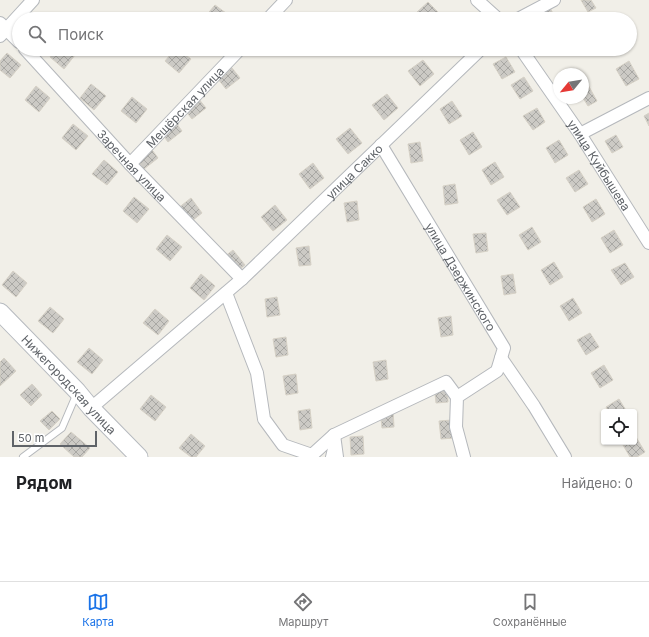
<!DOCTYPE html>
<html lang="ru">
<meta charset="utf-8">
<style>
:root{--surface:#fff;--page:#f2f2f2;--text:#202124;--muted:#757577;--line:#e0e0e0;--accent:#1a73e8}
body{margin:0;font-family:Inter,sans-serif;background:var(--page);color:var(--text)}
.controls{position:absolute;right:12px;bottom:12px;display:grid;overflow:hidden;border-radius:4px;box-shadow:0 1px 3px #0004}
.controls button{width:36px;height:36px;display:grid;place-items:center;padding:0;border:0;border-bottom:1px solid var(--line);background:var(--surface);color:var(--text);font:20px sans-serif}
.compass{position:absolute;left:553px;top:68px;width:36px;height:36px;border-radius:50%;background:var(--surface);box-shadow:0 1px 3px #0004;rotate:240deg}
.scale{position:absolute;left:12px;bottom:10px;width:85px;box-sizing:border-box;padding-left:4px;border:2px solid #5f6368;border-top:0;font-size:11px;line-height:14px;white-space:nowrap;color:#5f6368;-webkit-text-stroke:3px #fff;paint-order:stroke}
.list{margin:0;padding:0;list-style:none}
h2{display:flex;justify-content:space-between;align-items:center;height:52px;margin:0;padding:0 16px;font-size:17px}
h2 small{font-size:13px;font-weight:400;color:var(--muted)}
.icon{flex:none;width:22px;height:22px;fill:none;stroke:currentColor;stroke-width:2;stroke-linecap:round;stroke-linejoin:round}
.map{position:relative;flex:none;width:649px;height:457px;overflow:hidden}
.search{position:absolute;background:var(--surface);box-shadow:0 1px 3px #0004;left:12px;right:12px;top:12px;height:44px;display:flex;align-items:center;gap:10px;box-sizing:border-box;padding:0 14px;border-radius:22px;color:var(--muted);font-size:15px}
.sheet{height:124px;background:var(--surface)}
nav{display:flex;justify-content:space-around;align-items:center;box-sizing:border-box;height:56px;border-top:1px solid var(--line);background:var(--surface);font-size:11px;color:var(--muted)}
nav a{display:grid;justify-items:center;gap:2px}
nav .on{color:var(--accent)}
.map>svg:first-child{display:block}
.building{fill:url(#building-cross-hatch);stroke:#d6d1c6}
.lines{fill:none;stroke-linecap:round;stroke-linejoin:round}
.service-casing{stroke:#b5b8bc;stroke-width:8}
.minor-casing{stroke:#b5b8bc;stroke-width:14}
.secondary-casing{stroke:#b6babf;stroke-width:19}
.service{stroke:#fff;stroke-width:6}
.minor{stroke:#fff;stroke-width:12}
.secondary{stroke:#fff;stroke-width:17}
.labels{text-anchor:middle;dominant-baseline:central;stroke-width:3.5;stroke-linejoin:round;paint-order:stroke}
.street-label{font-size:12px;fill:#5f6368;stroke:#fff}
</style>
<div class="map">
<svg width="649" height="457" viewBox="0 0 649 457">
<defs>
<pattern id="building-cross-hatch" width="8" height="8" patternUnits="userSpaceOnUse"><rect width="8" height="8" fill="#cccac5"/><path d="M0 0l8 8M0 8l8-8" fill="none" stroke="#a9a8a4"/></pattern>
</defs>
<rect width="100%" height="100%" fill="#f1efe8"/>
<!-- building -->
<g class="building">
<polygon points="581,0 591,0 596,8 588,12"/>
<polygon points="428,2 440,14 434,19 422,19 416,13"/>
<polygon points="215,5 230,16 228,19 204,18"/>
<polygon points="549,6 556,19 539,19 536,14"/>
<polygon points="35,14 41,19 30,19"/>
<polygon points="56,49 68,49 75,55 64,69 50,57"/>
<polygon points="175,49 178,49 191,59 179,73 165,61"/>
<polygon points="7,53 21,65 10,78 0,70 0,61"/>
<polygon points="506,57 515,72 502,79 493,64"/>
<polygon points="423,60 434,74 420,86 408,71"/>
<polygon points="629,61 639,79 626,86 616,69"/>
<polygon points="228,63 240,78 226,89 214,74"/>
<polygon points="524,77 533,91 520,99 511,85"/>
<polygon points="587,83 597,101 588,106 583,98 583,85"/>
<polygon points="91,84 106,96 94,110 80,98"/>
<polygon points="36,86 50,98 39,112 25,100"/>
<polygon points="194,93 206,108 192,119 180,104"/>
<polygon points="387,94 398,108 384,120 372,105"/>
<polygon points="132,97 147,109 136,123 121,111"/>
<polygon points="452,101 462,116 449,124 440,109"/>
<polygon points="537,108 545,122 533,130 523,116"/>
<polygon points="649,113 649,126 644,116"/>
<polygon points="171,116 182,131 168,142 157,127"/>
<polygon points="73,124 88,136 76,150 62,138"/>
<polygon points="350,128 362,143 348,154 336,139"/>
<polygon points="473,132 482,147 469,155 460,140"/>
<polygon points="616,135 623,147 612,153 605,141"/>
<polygon points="559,140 568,155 555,163 546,148"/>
<polygon points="420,142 423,161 411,163 408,144"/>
<polygon points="147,143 158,158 144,169 133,154"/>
<polygon points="104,160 118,172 107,185 92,174"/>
<polygon points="495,162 504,177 491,185 482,170"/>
<polygon points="313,163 324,178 310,189 299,174"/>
<polygon points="579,170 588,184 575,192 566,178"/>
<polygon points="455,184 458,203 445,205 443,186"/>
<polygon points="510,192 520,207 507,215 497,200"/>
<polygon points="134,197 149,209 137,223 123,211"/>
<polygon points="191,198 202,213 188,224 177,209"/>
<polygon points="596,199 605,214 592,222 583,207"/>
<polygon points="357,201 359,220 347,222 344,203"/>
<polygon points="275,205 287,220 273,231 261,217"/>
<polygon points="532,227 541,242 528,250 519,235"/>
<polygon points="614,230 623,245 610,253 601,238"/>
<polygon points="486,233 488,251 476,253 473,234"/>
<polygon points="167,235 182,247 170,261 156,249"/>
<polygon points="309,246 311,265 299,266 296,248"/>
<polygon points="233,250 245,265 231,276 219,261"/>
<polygon points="554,262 563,277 550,285 541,270"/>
<polygon points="625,263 634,277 621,285 611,270"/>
<polygon points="13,271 27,283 16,297 2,285"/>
<polygon points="201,274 215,286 204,300 190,288"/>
<polygon points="513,274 516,293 504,295 501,276"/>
<polygon points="277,297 280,315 267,317 265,299"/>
<polygon points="573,298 582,313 569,321 560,306"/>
<polygon points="50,307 64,319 53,333 38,321"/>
<polygon points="155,309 169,321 158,335 143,323"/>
<polygon points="451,316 453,335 441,337 438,318"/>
<polygon points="590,333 599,347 586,355 577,340"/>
<polygon points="286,337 288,355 276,357 273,339"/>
<polygon points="89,348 103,360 92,374 77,362"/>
<polygon points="4,358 16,371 0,386 0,362"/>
<polygon points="386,360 388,379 376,381 373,362"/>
<polygon points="604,365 613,380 600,388 591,373"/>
<polygon points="296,374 298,393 286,395 283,376"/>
<polygon points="32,384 42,395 31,406 20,395"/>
<polygon points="447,384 448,402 436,403 434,385"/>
<polygon points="151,395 166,407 155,421 140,409"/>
<polygon points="619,399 627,412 609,412 606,407"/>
<polygon points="310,409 312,428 300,430 298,411"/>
<polygon points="380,410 393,410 394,427 382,428"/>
<polygon points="52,411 60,419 49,430 40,421"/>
<polygon points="452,420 454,438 441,439 439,421"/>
<polygon points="71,432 90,448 82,457 74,457 60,444"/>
<polygon points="191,434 205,446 196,457 191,457 179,448"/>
<polygon points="363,436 364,454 351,455 350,437"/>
<polygon points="636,437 645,452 637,457 630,457 623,445 628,442 634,442 634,439"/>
</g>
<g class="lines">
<!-- service casing -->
<g class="service-casing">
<g id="service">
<polyline points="23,457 62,428 77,393"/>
<polyline points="329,457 332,444"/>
</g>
</g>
<!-- minor casing -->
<g class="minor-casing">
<g id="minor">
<polyline points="477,0 498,19"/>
<polyline points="268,19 286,0"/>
<polyline points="518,19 554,0"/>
<polyline points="0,23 19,42"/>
<polyline points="0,36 33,0"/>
<path id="s1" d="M 25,49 L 130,164 L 242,279"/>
<path id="s2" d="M 521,49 L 580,134 L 649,243"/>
<polyline points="580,134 649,98"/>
<path id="s3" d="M 381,145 L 504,348 L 497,371 L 457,397 L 456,427 L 464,457"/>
<path id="s4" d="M 130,164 L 240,49"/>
<polyline points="226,293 257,373 264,419 283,445 312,455 334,435 446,382 457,397"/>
<polyline points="501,358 534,406 565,457"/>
<path id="s5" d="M 91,408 L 242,279 L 481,49"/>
<polyline points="334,435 337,457"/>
</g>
</g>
<!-- secondary casing -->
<g class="secondary-casing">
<g id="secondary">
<path id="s6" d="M 0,312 L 77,391 L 91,408 L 139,457"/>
</g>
</g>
<!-- service -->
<use href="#service" class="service"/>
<!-- minor -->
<use href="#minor" class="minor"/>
<!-- secondary -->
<use href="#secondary" class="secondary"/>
</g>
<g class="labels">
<!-- street labels -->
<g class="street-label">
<text stroke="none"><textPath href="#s4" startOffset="79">Мещёрская улица</textPath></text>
<text stroke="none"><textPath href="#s1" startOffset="158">Заречная улица</textPath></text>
<text stroke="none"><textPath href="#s2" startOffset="140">улица Куйбышева</textPath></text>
<text stroke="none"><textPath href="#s5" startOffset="354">улица Сакко</textPath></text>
<text stroke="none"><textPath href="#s3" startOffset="154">улица Дзержинского</textPath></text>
<text stroke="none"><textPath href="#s6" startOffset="100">Нижегородская улица</textPath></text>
</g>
</g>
</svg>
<div class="controls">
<button><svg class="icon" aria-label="locate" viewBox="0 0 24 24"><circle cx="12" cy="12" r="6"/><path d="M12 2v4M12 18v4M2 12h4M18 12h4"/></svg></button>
</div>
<svg class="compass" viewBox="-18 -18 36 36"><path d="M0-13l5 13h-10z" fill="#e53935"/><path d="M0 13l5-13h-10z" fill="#757577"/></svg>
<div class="scale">50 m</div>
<div class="search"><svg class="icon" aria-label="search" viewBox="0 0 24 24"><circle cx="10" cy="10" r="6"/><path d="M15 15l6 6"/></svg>Поиск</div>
</div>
<section class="sheet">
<h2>Рядом<small>Найдено: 0</small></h2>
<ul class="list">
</ul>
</section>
<nav>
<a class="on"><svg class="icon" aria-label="map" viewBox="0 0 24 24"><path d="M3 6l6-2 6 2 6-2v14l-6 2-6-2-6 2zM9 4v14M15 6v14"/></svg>Карта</a>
<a><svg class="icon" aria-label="directions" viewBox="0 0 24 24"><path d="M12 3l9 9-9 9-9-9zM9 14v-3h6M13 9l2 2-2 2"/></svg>Маршрут</a>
<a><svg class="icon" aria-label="saved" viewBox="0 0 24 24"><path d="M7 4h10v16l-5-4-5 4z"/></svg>Сохранённые</a>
</nav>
